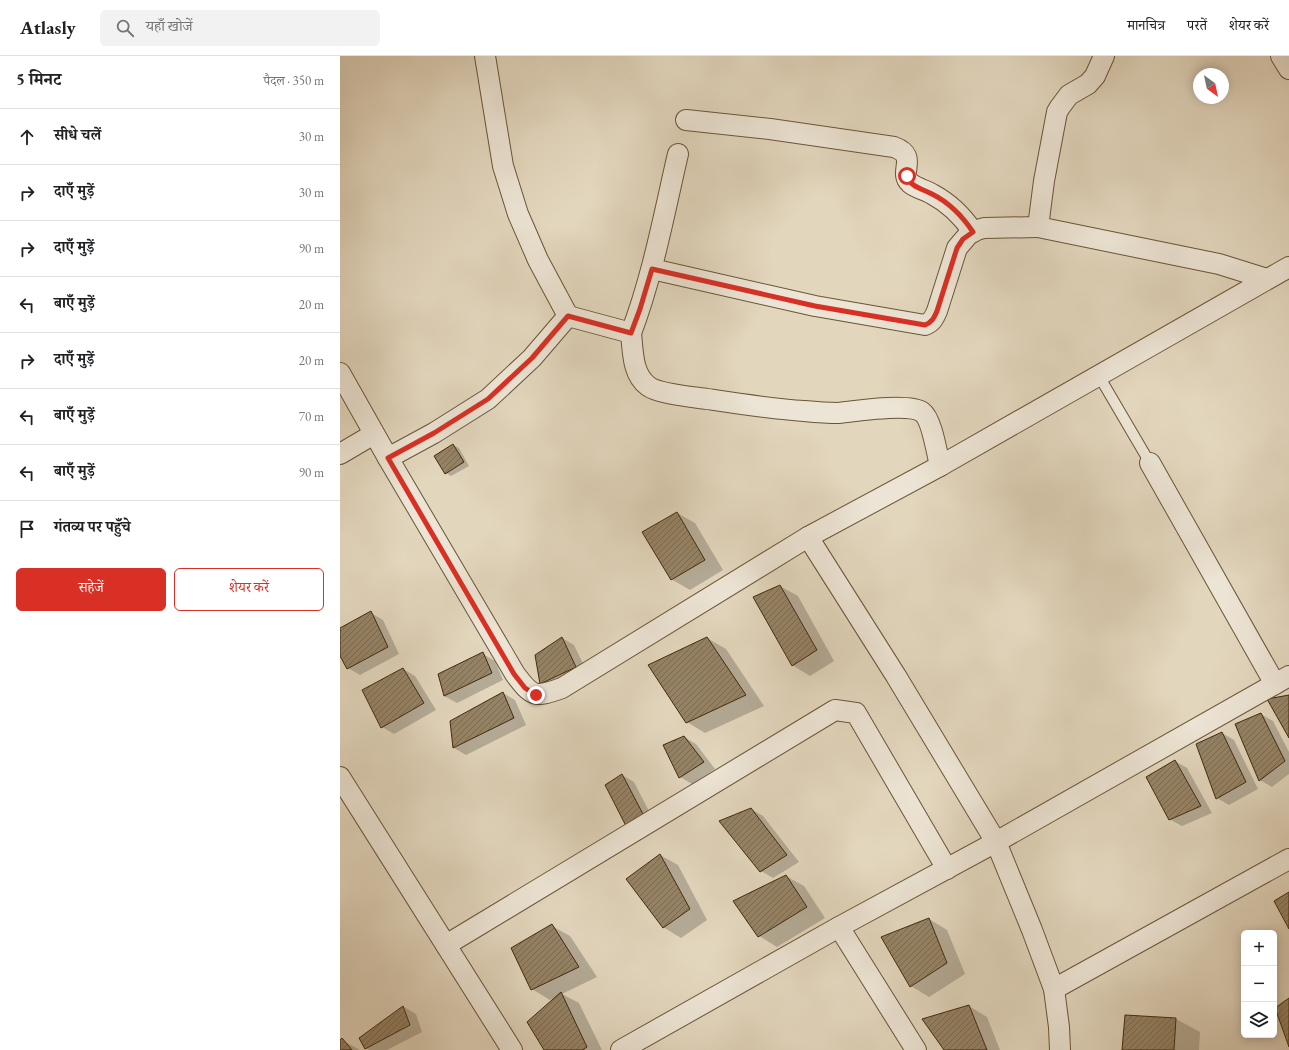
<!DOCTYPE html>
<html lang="hi">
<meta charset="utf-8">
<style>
:root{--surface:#fff;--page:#f2f2f2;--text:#202124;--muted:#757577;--line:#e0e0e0;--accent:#d93025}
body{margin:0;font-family:"EB Garamond","Noto Serif Devanagari",serif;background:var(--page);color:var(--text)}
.controls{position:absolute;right:12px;bottom:12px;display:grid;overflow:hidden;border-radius:6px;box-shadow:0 2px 10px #0003}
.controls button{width:36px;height:36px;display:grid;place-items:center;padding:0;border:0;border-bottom:1px solid var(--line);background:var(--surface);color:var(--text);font:20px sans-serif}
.compass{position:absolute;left:853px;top:12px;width:36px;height:36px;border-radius:50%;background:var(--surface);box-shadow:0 2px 10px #0003;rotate:147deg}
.stop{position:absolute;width:12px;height:12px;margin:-9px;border:3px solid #d93025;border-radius:50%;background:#fff}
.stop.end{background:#d93025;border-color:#fff;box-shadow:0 1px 4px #0008}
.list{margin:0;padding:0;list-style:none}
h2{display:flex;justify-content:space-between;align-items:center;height:52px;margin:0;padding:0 16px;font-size:17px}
h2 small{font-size:13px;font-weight:400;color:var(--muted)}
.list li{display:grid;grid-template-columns:26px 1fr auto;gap:12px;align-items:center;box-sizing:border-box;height:56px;padding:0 16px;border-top:1px solid var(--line)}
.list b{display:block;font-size:15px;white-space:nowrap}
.list em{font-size:13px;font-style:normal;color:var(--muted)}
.actions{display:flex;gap:8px;padding:12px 16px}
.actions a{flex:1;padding:9px 0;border:1px solid var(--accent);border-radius:6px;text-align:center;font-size:14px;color:var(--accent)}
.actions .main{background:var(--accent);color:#fff}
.icon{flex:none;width:22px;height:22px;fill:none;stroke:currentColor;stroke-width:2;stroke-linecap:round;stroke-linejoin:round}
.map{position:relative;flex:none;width:949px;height:994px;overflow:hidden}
header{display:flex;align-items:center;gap:24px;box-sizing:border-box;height:56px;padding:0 20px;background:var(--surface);border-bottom:1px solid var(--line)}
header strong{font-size:19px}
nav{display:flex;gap:22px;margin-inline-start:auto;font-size:14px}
.search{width:280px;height:36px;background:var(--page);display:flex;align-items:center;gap:10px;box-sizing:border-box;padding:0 14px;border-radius:6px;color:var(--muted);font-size:15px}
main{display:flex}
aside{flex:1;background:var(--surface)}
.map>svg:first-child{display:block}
.shadow{fill:#0003}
.building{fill:url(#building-hatch);stroke:#422a0a}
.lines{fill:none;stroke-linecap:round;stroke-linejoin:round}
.service-casing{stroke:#6a5537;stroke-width:12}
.minor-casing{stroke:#6a5537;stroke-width:22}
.service{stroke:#ece4d4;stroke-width:10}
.minor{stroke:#ece4d4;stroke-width:20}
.route{stroke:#d93025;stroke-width:5}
</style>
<header>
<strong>Atlasly</strong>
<div class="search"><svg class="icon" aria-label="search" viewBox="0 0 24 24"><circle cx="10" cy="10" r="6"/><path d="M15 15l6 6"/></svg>यहाँ खोजें</div>
<nav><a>मानचित्र</a><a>परतें</a><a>शेयर करें</a></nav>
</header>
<main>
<aside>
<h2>5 मिनट<small>पैदल · 350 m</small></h2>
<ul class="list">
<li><svg class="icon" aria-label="ahead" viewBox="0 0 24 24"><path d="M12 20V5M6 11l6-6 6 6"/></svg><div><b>सीधे चलें</b></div><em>30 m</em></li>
<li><svg class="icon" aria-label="right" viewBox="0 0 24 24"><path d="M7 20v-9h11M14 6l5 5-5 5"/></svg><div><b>दाएँ मुड़ें</b></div><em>30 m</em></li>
<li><svg class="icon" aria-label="right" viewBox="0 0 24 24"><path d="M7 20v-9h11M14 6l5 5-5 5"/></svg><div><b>दाएँ मुड़ें</b></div><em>90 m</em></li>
<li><svg class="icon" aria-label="left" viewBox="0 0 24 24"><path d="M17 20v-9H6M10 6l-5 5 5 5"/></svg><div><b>बाएँ मुड़ें</b></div><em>20 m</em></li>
<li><svg class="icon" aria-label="right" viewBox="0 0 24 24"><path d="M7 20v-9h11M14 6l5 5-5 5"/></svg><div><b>दाएँ मुड़ें</b></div><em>20 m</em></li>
<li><svg class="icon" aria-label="left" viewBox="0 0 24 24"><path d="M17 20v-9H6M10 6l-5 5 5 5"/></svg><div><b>बाएँ मुड़ें</b></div><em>70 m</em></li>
<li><svg class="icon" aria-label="left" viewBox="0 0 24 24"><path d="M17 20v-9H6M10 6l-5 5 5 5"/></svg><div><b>बाएँ मुड़ें</b></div><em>90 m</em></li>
<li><svg class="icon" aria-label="arrive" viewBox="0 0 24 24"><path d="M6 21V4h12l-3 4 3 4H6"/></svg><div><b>गंतव्य पर पहुँचे</b></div></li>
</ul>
<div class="actions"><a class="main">सहेजें</a><a>शेयर करें</a></div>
</aside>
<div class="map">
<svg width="949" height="994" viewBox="0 0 949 994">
<defs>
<pattern id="building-hatch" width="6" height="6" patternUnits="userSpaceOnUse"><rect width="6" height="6" fill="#958367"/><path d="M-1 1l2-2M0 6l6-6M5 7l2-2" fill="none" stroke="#7b6b53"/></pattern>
</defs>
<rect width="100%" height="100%" fill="#e2d6bd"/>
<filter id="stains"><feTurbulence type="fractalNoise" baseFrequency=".005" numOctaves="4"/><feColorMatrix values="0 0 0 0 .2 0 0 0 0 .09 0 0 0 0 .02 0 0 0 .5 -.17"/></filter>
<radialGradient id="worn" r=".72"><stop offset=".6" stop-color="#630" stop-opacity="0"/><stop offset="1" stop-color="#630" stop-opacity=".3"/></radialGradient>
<!-- shadow -->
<g class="shadow">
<polygon points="113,389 119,392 129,410 111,420 106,417"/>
<polygon points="337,457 355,467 383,514 350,534 331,523"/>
<polygon points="440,530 458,540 494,605 470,620 452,609"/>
<polygon points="31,557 43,564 59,598 20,619 8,612 0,598 0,573"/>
<polygon points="222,582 234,589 248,618 213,634 201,627"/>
<polygon points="367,582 386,593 424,650 365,677 347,666"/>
<polygon points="143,598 155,605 163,624 117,647 104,640"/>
<polygon points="63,613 75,620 96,654 54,678 42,671"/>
<polygon points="163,637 175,644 186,669 126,699 114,692 111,665"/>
<polygon points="921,658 933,665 949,696 949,718 932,731 920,724"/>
<polygon points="882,677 894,684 918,733 889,749 877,742"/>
<polygon points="344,681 356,688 375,713 352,728 340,721"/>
<polygon points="835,705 847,712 872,757 842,770 829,763"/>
<polygon points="282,719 294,726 315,767 287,769"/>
<polygon points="411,753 423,760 459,806 433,822 421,815"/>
<polygon points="320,799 338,809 367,864 341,882 323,871"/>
<polygon points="446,820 464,830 485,862 437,891 419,880"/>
<polygon points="589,863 607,874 625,918 589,941 571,930 542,882"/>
<polygon points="212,870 230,880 257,921 222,938 239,947 262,994 205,994 216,941 210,944 192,933"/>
<polygon points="629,950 647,961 660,994 605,994"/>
<polygon points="64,951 76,958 82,976 47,994 29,994 26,992 21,983"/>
<polygon points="786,960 836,963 860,976 859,994 783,994"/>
<polygon points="2,984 20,994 0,994 0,985"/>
</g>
<!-- building -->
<g class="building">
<polygon points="113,388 124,406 105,418 94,400"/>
<polygon points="337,456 365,504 331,524 302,476"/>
<polygon points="440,529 477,594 452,610 413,541"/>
<polygon points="31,555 48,591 7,613 0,600 0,572"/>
<polygon points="222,581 236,611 200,628 195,599"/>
<polygon points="367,581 406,639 346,667 308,609"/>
<polygon points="143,596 152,617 104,640 98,618"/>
<polygon points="63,612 84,647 41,672 22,634"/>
<polygon points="163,636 174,662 113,692 110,665"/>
<polygon points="949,639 949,682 927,643"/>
<polygon points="921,657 945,705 919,725 895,668"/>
<polygon points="882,676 906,726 876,743 856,688"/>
<polygon points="344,680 364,706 339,722 323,689"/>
<polygon points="835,704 861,750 829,764 806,721"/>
<polygon points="282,718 304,760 286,770 265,729"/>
<polygon points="411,752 447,799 420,816 379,765"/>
<polygon points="320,798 350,853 323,872 286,823"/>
<polygon points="446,819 467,851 418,881 393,845"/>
<polygon points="949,836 949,873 934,845"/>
<polygon points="589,862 607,907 570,931 541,881"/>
<polygon points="212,868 239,911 191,934 171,892"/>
<polygon points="221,936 247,991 243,994 204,994 187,966"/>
<polygon points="949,942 949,991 935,952"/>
<polygon points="629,949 647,994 604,994 582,963"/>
<polygon points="63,950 70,969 25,993 19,982"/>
<polygon points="785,959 836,962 834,994 782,994"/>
<polygon points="2,982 12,994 0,994 0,984"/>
</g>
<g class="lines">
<!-- service casing -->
<g class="service-casing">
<polyline id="service" points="759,320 810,407"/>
</g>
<!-- minor casing -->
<g class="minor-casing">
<g id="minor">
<path d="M 145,0 L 163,110 L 178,158 L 198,204 L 228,260 L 291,277 C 293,295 292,318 308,330 C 318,338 354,341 367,343 C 400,348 432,353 464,355 C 475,356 487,357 498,357 C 515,355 569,347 582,356 C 592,363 597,398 600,410"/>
<polyline points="941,0 949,13"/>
<path d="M 346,64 L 430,73 L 554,91 C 579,100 558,116 570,127 C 576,132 585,134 592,138 C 609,147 623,161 633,176"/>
<polyline points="698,171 879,208 927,223"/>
<path d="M 312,213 L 475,250 L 585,269 C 592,266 594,262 597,255 L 617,192 L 629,178 L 637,174 L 644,172 L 698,171 L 704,125 L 717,56 L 720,51 L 729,39 L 748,28 L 755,20 L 764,0"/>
<path d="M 291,277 C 313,219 324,158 338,98"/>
<path d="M 0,317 L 48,402 L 175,618 C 192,641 195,642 222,632 L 468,481 L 600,410 L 949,211"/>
<polyline points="0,398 34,378"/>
<polyline points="48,402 94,377 148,343 192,302 228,260"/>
<polyline points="810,407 935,628"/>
<polyline points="468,481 556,620 656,786 692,874 714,933 719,971 720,994"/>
<polyline points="0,721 172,994"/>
<polyline points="499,871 576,994"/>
<polyline points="106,889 495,654 516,657 607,813"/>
<polyline points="714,933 949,803"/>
<polyline points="281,994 499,871 656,786 949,620"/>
</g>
</g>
<!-- service -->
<use href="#service" class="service"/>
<!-- minor -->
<use href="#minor" class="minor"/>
</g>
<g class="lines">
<!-- route -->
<path class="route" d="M 196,639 L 185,632 L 174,618 L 48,402 L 94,377 L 148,343 L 192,302 L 228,260 L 291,277 L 300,253 L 312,213 L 475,250 L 585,269 C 592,266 594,262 597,255 L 617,192 L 623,183 L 633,176 C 623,161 608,146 592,138 C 583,133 570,131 567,120"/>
</g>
<rect width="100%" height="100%" filter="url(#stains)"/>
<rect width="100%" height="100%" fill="url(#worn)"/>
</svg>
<div class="controls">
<button>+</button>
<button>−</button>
<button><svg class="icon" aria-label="layers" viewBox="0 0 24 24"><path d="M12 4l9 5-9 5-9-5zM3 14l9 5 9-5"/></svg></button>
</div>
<svg class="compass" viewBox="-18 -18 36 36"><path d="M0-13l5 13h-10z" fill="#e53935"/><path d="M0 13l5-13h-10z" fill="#757577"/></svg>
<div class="stop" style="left:567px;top:120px"></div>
<div class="stop end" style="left:196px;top:639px"></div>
</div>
</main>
